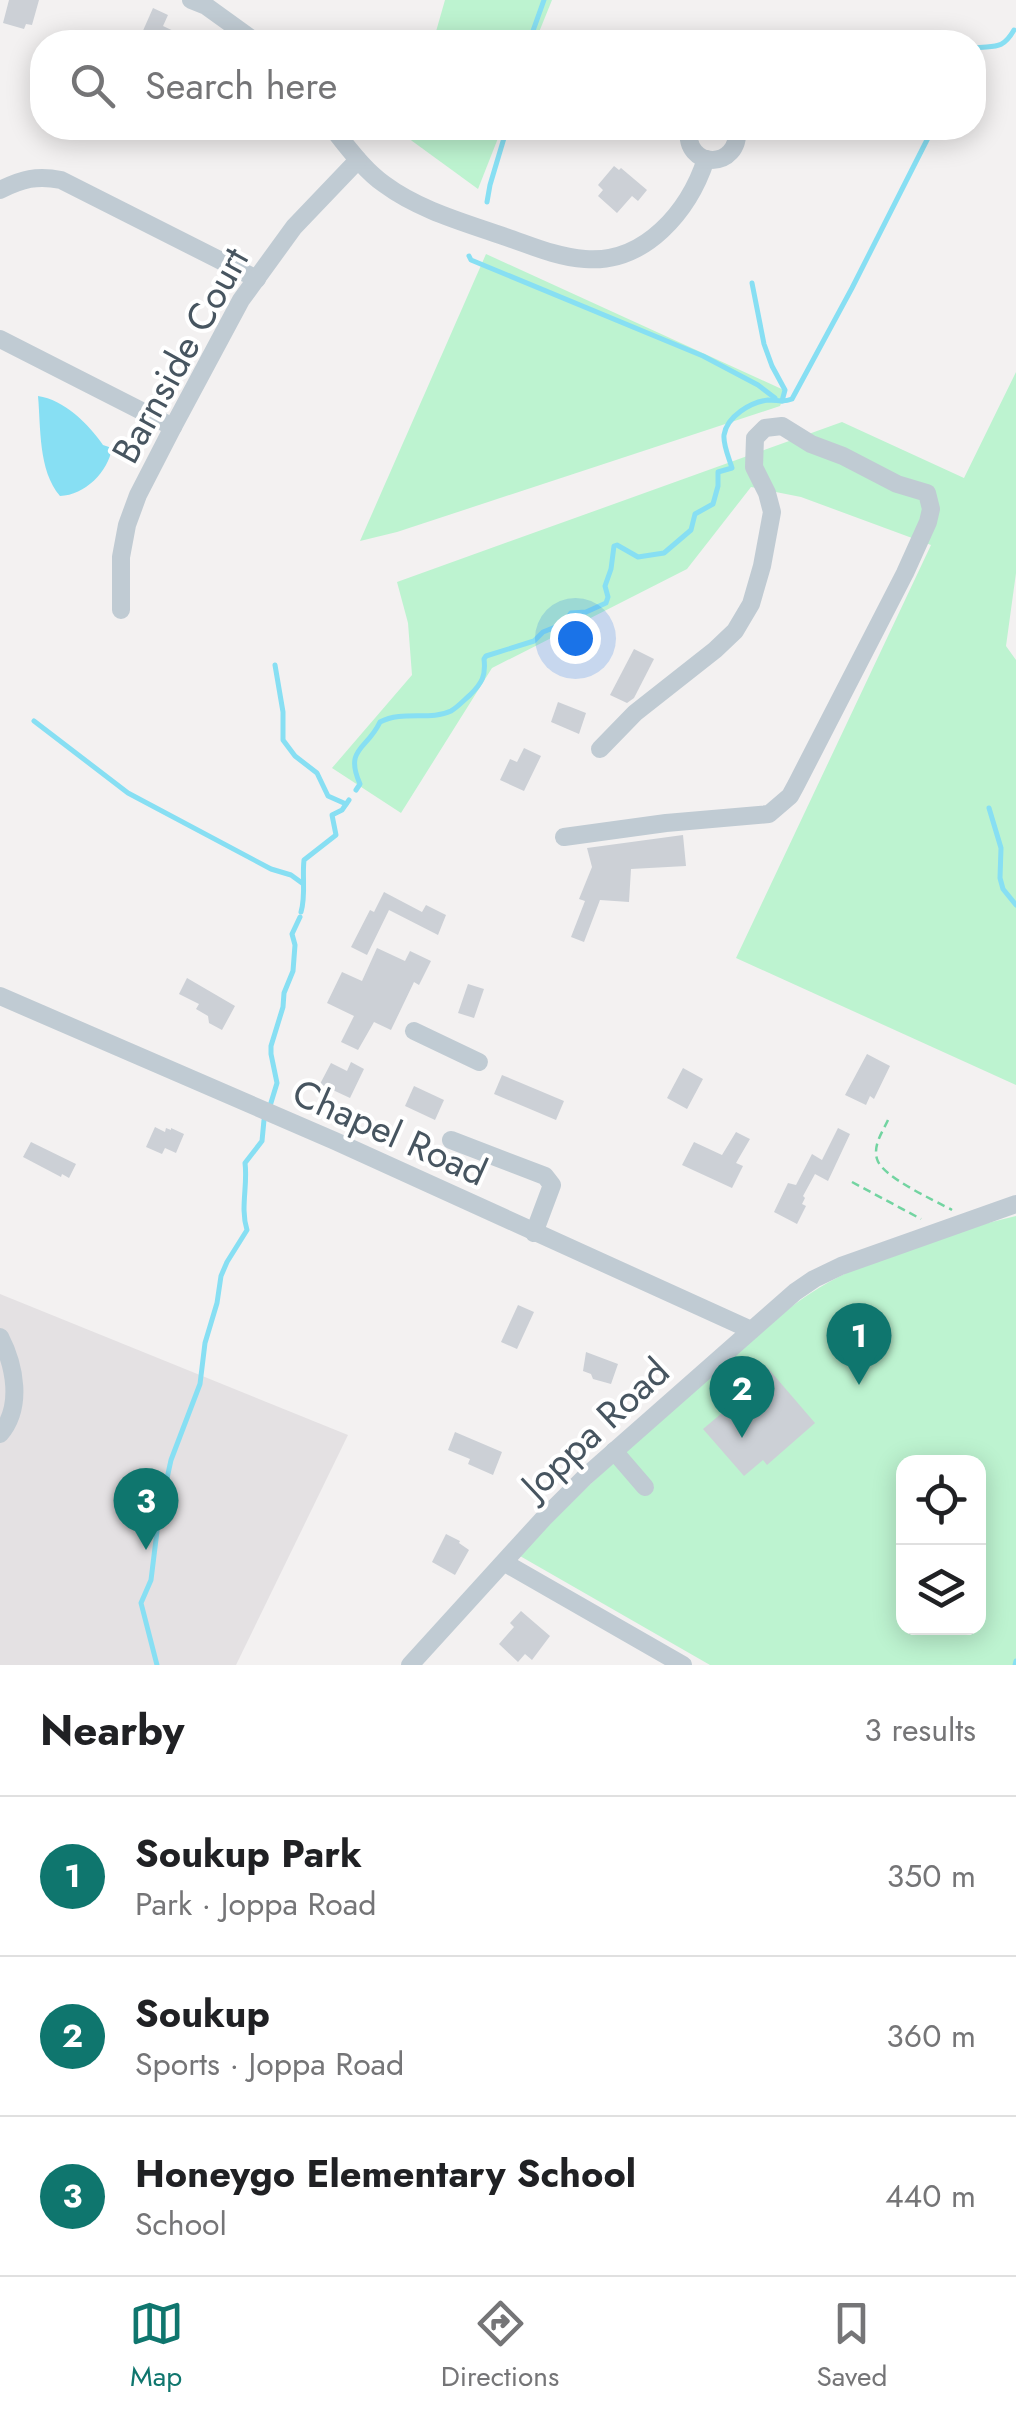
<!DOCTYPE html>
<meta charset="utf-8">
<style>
:root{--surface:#fff;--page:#f6f6f6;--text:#202124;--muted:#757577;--line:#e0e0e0;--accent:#0f766e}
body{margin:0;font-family:Jost,sans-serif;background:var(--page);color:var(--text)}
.controls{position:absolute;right:30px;bottom:30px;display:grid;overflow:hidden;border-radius:20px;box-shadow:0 5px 25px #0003}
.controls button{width:90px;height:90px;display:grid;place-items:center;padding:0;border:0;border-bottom:2px solid var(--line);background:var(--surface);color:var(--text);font:50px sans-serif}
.you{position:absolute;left:575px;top:638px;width:35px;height:35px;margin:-25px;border:8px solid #fff;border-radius:50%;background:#1a73e8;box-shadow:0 0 0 15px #1a73e833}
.badge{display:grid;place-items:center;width:65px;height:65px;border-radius:50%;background:var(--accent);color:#fff;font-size:32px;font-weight:700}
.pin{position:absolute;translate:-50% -82px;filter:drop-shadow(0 2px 5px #0008)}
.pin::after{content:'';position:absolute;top:52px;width:35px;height:30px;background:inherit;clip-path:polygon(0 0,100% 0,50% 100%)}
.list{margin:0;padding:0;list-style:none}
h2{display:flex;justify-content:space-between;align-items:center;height:130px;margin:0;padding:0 40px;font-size:42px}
h2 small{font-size:32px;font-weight:400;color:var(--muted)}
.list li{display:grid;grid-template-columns:65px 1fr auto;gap:30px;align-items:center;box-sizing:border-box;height:160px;padding:0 40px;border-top:2px solid var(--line)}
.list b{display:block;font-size:38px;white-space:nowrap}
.list p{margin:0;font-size:32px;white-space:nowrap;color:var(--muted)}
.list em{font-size:32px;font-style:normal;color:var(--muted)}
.icon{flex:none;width:55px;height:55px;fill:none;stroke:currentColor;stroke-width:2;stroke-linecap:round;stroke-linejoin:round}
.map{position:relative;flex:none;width:1016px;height:1665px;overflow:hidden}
.search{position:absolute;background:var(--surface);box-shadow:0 5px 25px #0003;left:30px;right:30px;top:30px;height:110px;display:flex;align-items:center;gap:25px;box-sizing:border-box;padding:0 35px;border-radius:40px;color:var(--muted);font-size:38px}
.sheet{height:610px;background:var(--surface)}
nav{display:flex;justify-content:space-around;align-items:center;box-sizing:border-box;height:140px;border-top:2px solid var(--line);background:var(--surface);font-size:28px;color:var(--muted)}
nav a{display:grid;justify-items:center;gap:5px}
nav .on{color:var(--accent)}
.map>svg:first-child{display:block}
.education{fill:#e4e1e3}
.green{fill:#bdf3d0;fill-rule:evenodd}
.water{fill:#87dff3}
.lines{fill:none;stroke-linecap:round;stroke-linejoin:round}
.stream{stroke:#87dff3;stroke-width:5}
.building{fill:#ccd0d6}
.path{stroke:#72d4a1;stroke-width:2.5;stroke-dasharray:8 5;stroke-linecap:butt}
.minor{stroke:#c0cbd3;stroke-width:18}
.labels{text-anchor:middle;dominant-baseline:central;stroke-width:8;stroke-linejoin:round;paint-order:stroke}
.street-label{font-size:38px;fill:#475560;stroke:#fff}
</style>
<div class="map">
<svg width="1016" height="1665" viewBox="0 0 1016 1665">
<rect width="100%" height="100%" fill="#f3f1f1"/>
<!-- education -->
<polygon class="education" points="0,1294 348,1435 236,1665 0,1665"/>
<!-- green -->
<g class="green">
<polygon points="445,0 552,0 535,42 433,42"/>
<polygon points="410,128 502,128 478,189 408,138"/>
<polygon points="486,254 786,391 780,406 397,532 360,541"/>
<polygon points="1016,372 1016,573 1006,646 1016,660 1016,1085 736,958 931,545 801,497 751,487 687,569 492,668 401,813 332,768 412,675 408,623 397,582 842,422 964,478"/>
<path d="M 1016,1216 L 1016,1665 L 710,1665 L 520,1556 C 578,1491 644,1435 709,1378 C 747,1344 784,1307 829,1282 C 887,1251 952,1231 1016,1216 ZM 904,1462 L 978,1462 L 978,1628 L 904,1628 Z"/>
</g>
<!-- water -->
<path class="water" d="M 38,396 C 64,400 88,423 103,445 L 112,448 C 108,472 85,495 60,496 C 38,470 41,428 38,396 Z"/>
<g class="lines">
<!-- stream -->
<g class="stream">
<polyline points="529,42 544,0"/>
<path d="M 974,48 C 994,45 1002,51 1014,30"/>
<polyline points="487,202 490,185 507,128"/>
<polyline points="469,256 471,260 703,356 758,385 775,398"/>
<polyline points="752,283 764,344 772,366 785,390 782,401"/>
<polyline points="275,665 283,712 283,740 295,756 317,773 328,796 346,804"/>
<polyline points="34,721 128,793 271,869 291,875 302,883"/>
<path d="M 356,790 L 360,784 C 344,748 367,750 380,722 C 403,710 430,721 451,711 C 458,707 464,700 470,695 C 482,683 486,676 484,659 L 486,656 L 534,641 L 543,632 L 563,624 L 571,613 L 586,612 L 606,603 L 608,597 L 605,586 L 611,569 L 614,546 L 617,545 L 638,557 L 664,553 L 691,530 L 695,514 L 713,504 L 718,486 L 718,472 L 732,468 C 729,458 723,445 724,435 C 727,416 751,402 768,400 C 778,400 783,403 792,399 L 852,288 L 933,128"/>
<polyline points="989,808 1001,848 1000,878 1003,889 1016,905"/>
<path d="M 301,912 C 306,896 302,877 304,860 L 336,835 L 332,815 L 342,810 L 349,800"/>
<polyline points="270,1106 277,1083 271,1054 271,1046 283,1007 284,993 293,971 295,945 292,934 300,917"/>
<path d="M 157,1665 L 141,1603 L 151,1580 L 159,1515 L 171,1460 L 200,1384 L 205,1343 L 217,1303 L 221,1276 L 227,1262 L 247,1230 C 240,1208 248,1185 245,1163 L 262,1141 L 264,1120"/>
<polyline points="1015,1665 1016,1661"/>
</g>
</g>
<!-- building -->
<g class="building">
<polygon points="9,0 39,0 32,25 26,24 24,29 3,23"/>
<polygon points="153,8 168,15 163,26 197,42 138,42"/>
<polygon points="614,166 619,170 621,168 647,190 638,201 632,196 617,213 598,196 603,190 598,185"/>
<polygon points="634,649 654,659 634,698 627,703 610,695"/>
<polygon points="558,702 586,713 579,734 551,722"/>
<polygon points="524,748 541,756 524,791 500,780 510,759 517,762"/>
<polygon points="683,835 686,866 631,869 629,902 600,900 584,942 571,937 585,901 579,899 592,867 587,848"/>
<polygon points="384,892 422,912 426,905 446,915 438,935 389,910 367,955 351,947 370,910 374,912"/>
<polygon points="377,948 405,961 410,951 431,961 419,985 414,982 391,1030 374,1022 358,1050 341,1042 354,1016 327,1003 342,972 362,981"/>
<polygon points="187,978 235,1006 222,1030 209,1023 208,1016 196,1009 199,1004 179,994"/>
<polygon points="468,984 484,989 474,1018 458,1013"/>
<polygon points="867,1054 890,1066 874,1099 870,1096 866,1105 845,1095"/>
<polygon points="351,1062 364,1069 350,1098 320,1084 331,1063 347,1071"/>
<polygon points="683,1068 703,1079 687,1109 667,1098"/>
<polygon points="502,1075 564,1101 556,1120 494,1094"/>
<polygon points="414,1086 444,1100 435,1120 405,1106"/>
<polygon points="155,1127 165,1132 166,1128 171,1130 171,1128 184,1134 176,1153 165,1148 162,1154 146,1147"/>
<polygon points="838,1128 850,1134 828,1181 815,1174 803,1196 805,1198 802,1204 806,1206 797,1224 774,1212 788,1183 796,1185 812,1154 822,1160"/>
<polygon points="736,1132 750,1139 736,1163 743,1166 732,1188 682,1165 694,1142 722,1155"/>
<polygon points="31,1142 76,1164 69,1178 62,1174 61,1177 23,1157"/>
<polygon points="518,1305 534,1312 517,1349 501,1342"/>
<polygon points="586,1352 618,1364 611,1384 593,1379 591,1374 583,1371"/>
<polygon points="766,1366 815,1423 767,1465 763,1460 744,1476 703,1429 722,1413 717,1407"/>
<polygon points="455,1432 502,1452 493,1475 468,1464 470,1459 448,1450"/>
<polygon points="446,1534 460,1541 459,1543 469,1550 455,1575 432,1562"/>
<polygon points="521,1611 550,1636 532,1660 525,1654 518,1662 499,1644 514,1627 510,1623"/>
</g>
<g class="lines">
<!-- path -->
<g class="path">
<path d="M 888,1120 C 882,1133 873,1145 877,1159 C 882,1177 934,1200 952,1210"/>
<polyline points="852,1182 921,1219"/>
</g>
<!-- minor -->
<g class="minor">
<polyline points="191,0 206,6 256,42"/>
<path d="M 332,128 C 348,147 363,169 384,184 C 419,210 463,222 503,236 C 530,245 556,257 585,259 C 645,264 689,211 706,159"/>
<path d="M 689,128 C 683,170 741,171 737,128"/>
<path d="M 0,190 C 22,179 37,175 61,180 L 257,279"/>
<polyline points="0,339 173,427"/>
<polyline points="121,610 121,557 127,525 138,495 173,427 241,300 294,227 358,160"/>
<polyline points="564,837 666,823 769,814 790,796 796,785 905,573 928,522 931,509 927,493 897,484 843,456 811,444 782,426 765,428 755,438 754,467 767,493 772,512 762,566 751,604 735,631 715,650 635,713 600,749"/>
<polyline points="0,996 335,1141 751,1330"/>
<polyline points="414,1031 479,1062"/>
<polyline points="451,1140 545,1176 552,1185 534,1233"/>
<path d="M 0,1337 C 15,1366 23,1407 0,1434"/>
<polyline points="614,1451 645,1487"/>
<polyline points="505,1563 683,1665"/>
<polyline points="410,1665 543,1519 585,1477 795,1292 814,1279 841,1266 1016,1204"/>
</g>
</g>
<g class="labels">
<!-- street labels -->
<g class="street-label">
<text transform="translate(180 355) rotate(-61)">Barnside Court</text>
<text transform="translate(390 1132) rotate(24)">Chapel Road</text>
<text transform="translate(595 1428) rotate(-43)">Joppa Road</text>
</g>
</g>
</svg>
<div class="controls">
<button><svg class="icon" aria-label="locate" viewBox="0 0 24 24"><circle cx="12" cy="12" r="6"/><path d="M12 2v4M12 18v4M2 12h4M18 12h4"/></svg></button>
<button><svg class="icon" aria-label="layers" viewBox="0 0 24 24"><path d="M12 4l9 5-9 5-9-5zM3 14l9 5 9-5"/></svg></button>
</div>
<div class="you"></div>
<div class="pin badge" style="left:859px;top:1385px">1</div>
<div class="pin badge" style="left:742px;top:1438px">2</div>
<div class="pin badge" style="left:146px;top:1550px">3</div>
<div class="search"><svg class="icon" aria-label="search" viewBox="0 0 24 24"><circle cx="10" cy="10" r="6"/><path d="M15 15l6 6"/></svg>Search here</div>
</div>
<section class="sheet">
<h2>Nearby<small>3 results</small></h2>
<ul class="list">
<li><span class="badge">1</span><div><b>Soukup Park</b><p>Park · Joppa Road</p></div><em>350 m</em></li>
<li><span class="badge">2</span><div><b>Soukup</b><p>Sports · Joppa Road</p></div><em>360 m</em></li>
<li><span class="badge">3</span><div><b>Honeygo Elementary School</b><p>School</p></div><em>440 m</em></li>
</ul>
</section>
<nav>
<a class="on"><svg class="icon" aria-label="map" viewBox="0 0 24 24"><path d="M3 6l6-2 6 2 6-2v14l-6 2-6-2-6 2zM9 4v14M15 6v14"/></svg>Map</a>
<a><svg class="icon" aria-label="directions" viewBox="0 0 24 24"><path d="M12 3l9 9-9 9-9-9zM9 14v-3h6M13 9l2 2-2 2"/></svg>Directions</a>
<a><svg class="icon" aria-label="saved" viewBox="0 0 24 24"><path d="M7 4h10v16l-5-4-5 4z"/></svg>Saved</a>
</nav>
